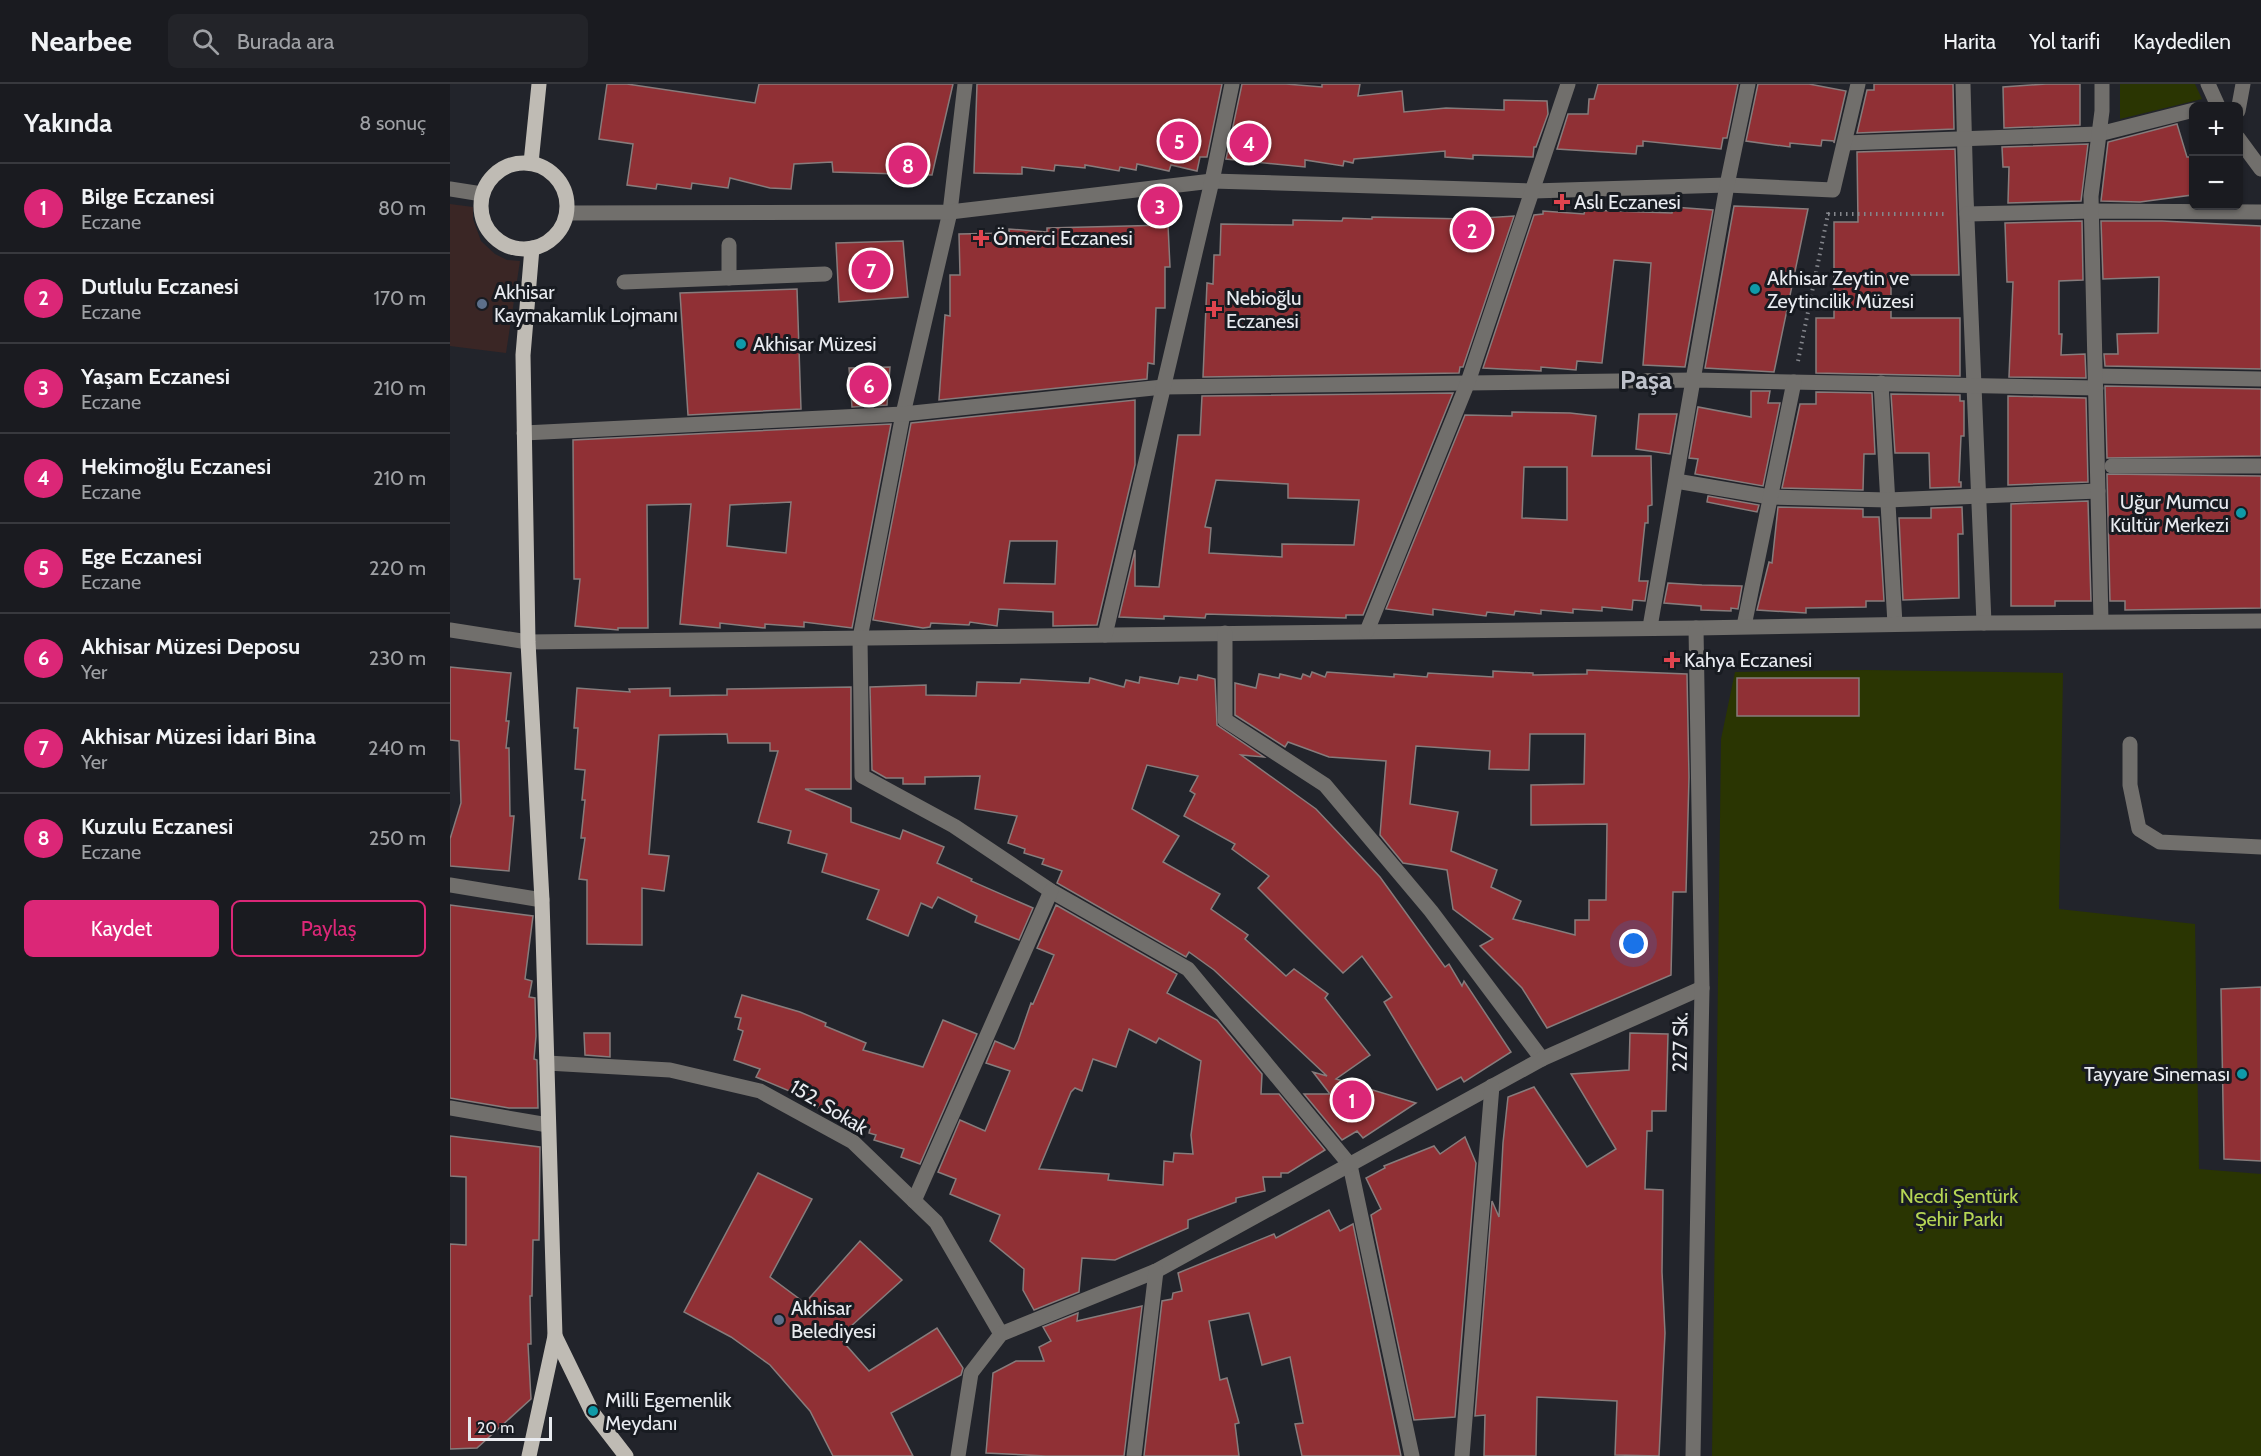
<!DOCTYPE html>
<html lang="tr">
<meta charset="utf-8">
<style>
:root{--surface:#1a1b20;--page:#232429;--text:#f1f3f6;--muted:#9fa1a5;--line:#38393e;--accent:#db2777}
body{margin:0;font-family:Cabin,sans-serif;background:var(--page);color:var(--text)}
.controls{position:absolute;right:18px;top:18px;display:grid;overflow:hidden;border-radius:9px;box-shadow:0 2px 4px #0004}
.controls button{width:54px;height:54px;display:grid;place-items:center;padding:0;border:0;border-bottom:2px solid var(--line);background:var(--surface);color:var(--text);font:30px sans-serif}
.scale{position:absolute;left:18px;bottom:15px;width:84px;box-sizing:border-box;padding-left:6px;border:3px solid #e9ebf0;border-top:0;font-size:16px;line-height:21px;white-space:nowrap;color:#e9ebf0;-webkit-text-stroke:4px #181b21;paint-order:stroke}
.you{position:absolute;left:1184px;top:860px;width:21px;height:21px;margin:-15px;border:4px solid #fff;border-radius:50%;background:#1a73e8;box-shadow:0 0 0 9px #1a73e833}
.badge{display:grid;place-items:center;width:39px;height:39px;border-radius:50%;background:var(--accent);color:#fff;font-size:20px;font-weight:700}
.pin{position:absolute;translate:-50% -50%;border:3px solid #fff;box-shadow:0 2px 6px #0006}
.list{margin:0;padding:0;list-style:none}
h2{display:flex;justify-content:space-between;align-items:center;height:78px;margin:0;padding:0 24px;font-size:26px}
h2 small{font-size:20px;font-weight:400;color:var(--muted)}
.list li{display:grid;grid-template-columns:39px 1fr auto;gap:18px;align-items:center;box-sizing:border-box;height:90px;padding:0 24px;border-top:2px solid var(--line)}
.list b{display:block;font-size:22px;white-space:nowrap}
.list p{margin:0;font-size:20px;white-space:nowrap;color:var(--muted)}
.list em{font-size:20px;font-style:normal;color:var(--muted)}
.actions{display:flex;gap:12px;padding:18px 24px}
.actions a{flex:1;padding:14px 0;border:2px solid var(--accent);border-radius:9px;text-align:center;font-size:21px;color:var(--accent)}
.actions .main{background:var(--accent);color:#fff}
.icon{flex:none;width:33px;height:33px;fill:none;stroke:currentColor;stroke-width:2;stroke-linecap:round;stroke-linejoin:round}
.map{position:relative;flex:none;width:1811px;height:1372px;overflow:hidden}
header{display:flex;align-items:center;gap:36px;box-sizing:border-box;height:84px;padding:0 30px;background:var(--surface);border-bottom:2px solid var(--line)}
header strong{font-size:28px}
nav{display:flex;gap:33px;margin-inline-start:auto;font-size:21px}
.search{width:420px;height:54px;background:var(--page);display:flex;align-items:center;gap:15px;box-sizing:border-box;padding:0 21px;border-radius:9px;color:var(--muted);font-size:22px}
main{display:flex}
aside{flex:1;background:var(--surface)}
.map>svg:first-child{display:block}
.commercial{fill:#3a2625}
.green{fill:#2a3502}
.building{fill:#903035;stroke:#877c7c;stroke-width:1.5;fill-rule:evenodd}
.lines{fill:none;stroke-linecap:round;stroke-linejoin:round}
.path{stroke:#84868c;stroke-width:4;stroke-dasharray:1.5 4.5;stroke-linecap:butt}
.minor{stroke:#716f6c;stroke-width:15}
.major{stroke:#bfbbb4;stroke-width:15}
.health-dot{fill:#e0444e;stroke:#181b21;stroke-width:2}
.culture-dot{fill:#0f9aa8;stroke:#181b21;stroke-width:2}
.service-dot{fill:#5c6f8a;stroke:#181b21;stroke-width:2}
.labels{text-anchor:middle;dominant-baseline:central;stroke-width:6;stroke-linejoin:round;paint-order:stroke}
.poi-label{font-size:20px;fill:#e9ebf0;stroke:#181b21;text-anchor:start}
.street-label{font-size:20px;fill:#e9ebf0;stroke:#181b21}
.park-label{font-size:20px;fill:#b5d554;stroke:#181b21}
.district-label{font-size:26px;font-weight:bold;fill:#bfc2cb;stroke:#181b21}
</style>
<header>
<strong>Nearbee</strong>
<div class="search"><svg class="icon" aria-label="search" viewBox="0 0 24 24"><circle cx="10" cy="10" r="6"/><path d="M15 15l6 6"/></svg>Burada ara</div>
<nav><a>Harita</a><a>Yol tarifi</a><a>Kaydedilen</a></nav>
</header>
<main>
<aside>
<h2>Yakında<small>8 sonuç</small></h2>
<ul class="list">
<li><span class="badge">1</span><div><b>Bilge Eczanesi</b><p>Eczane</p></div><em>80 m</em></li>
<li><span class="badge">2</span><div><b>Dutlulu Eczanesi</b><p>Eczane</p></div><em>170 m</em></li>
<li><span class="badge">3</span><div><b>Yaşam Eczanesi</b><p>Eczane</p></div><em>210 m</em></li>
<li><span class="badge">4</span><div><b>Hekimoğlu Eczanesi</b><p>Eczane</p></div><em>210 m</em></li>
<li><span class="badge">5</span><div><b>Ege Eczanesi</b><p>Eczane</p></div><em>220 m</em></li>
<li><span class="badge">6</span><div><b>Akhisar Müzesi Deposu</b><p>Yer</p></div><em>230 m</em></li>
<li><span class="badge">7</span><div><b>Akhisar Müzesi İdari Bina</b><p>Yer</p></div><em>240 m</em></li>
<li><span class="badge">8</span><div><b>Kuzulu Eczanesi</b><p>Eczane</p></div><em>250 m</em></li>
</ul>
<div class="actions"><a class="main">Kaydet</a><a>Paylaş</a></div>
</aside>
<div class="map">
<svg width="1811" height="1372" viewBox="0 0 1811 1372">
<rect width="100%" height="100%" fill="#22242b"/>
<!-- commercial -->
<polygon class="commercial" points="0,120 23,123 23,135 31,157 45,170 57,176 70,177 56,269 0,262"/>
<!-- green -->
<g class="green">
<polygon points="1670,0 1745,0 1752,15 1670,35"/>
<polygon points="1416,586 1613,589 1609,825 1745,840 1749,1085 1811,1090 1811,1372 1262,1372 1271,655 1285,588"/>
</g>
<!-- building -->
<g class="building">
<polygon points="157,0 177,0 305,19 309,0 503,0 482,91 383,88 382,78 344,80 341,105 320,104 280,94 278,104 242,99 241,105 207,100 206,105 177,101 183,60 149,55"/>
<polygon points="527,0 772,0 757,73 750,73 747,87 721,81 719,87 687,80 686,86 670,83 669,87 635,81 635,84 605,81 604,87 572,83 572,90 524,89"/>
<polygon points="792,0 836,0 872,3 872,0 910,0 908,12 952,7 954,28 996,24 1054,26 1054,16 1097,17 1098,30 1086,63 1084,63 1083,73 1023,71 1023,75 995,73 995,67 904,75 903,79 894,77 893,82 855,76 855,83 776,75"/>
<polygon points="1148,0 1288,0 1277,54 1273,54 1271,65 1193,57 1193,62 1187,62 1186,70 1107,65 1118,30 1138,30 1139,15 1144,15"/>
<polygon points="1308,0 1359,0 1396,7 1384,59 1384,57 1372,56 1371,62 1340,59 1340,63 1296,57"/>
<polygon points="1424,0 1503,0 1504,45 1407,49 1417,6 1424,6"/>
<polygon points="1596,0 1630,0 1630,41 1554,44 1553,3"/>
<polygon points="1727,40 1737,73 1742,73 1742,111 1690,118 1651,117 1658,58"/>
<polygon points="1638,60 1631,117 1558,119 1559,83 1553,83 1552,63"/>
<polygon points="1505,65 1509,191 1441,191 1441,234 1510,234 1510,292 1366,289 1366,234 1384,234 1384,138 1408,138 1407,68"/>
<polygon points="1284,122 1358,125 1324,288 1255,284"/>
<polygon points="1223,123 1263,126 1235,283 1193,281 1201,179 1164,176 1152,279 1127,277 1126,286 1091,283 1091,287 1033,284 1084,131 1093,130 1093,127 1134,130 1135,126 1222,129"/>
<polygon points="1064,132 1013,283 1010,283 1009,289 753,293 757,199 763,200 764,171 770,171 771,140 843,141 843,136 892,137 893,134 922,135 922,133 1017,135"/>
<polygon points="1632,137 1633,196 1609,197 1609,250 1612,250 1611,271 1635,270 1636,294 1559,293 1563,198 1557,198 1555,139"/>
<polygon points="1651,137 1712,137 1811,142 1811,285 1655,282 1654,270 1668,270 1667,250 1708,249 1709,193 1653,195"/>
<polygon points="718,141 720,183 715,183 715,224 706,224 704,280 698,279 697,295 489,316 495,231 500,232 500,191 510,191 509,150 559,149 559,145 597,148 597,144"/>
<polygon points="453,157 458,213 389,218 386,159"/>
<polygon points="347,205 351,325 238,331 230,209"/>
<polygon points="440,283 437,321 402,323 399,284"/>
<polygon points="1655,302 1811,305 1811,372 1657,374"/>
<polygon points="1301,307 1320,307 1318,319 1330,319 1313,402 1245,390 1248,375 1239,374 1248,323 1301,333"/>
<polygon points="1366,308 1422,309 1425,370 1414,370 1413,406 1332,404 1350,320 1366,320"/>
<path d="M 1003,309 L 913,531 L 896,531 L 896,534 L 756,530 L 755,534 L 714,532 L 714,535 L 669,533 L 685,466 L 685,502 L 709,503 L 728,351 L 750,351 L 752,312 ZM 766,396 L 838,400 L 838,414 L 909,416 L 904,461 L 832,460 L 832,473 L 759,469 L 761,444 L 755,443 Z"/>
<polygon points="1441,310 1510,311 1510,317 1514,317 1514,352 1511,352 1509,398 1511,398 1511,403 1480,404 1479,369 1445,369"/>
<polygon points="1558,312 1636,314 1638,398 1558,401"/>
<path d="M 685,316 L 685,381 L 647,541 L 603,542 L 603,528 L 549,525 L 547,542 L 520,538 L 519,541 L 481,539 L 480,543 L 473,544 L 423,536 L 461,339 ZM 560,457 L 607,457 L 605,500 L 554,499 Z"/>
<path d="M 1062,328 L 1120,329 L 1146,332 L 1142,372 L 1201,372 L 1202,421 L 1198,422 L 1198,439 L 1195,439 L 1189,497 L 1198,497 L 1195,517 L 1183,516 L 1182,526 L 1152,523 L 1152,527 L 1123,525 L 1123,529 L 1091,526 L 1091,530 L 1065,527 L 1064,531 L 1037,528 L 1036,532 L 983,525 L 983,531 L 936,525 L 1015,331 L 1062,332 ZM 1074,383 L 1117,383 L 1117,436 L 1072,434 Z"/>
<polygon points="1189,330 1227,330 1220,370 1186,365"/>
<path d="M 441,340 L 402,544 L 354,538 L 354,543 L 315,540 L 315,544 L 270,539 L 270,544 L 230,540 L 241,420 L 197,421 L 198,544 L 168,544 L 168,546 L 125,542 L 130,495 L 124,495 L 123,356 ZM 341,418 L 336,469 L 277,462 L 280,421 Z"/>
<polygon points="1657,390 1811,392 1811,524 1675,526 1675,517 1660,517"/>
<polygon points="1258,412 1309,421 1307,428 1257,418"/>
<polygon points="1638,417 1641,517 1605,517 1605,522 1561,522 1561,420"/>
<polygon points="1328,423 1413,425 1413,433 1429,433 1434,517 1416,517 1416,523 1356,524 1356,529 1307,526 1319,478 1322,479"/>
<polygon points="1512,423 1513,450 1508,450 1509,514 1453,516 1449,434 1481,434 1481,424"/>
<polygon points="1218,499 1252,501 1292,502 1288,525 1281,524 1281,527 1251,526 1251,522 1214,519"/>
<polygon points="0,583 61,589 56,637 59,637 56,664 59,664 60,732 64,732 59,787 0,782 0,755 11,719 9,657 0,656"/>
<path d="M 1137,586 L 1237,590 L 1239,693 L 1236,808 L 1223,808 L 1221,891 L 1097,944 L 1072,904 L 1030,862 L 1043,855 L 1003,825 L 997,786 L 953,779 L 930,751 L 936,677 L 879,673 L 838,658 L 835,663 L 785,631 L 785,599 L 806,604 L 809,590 L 829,594 L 830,590 L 851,595 L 853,590 L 860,593 L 862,588 L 875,593 L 877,588 L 944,593 L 944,590 L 977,593 L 978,589 L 1043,593 L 1043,587 L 1083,589 L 1083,591 L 1137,590 ZM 1080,650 L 1135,650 L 1134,700 L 1081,701 L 1081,741 L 1157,740 L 1156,816 L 1139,816 L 1139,836 L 1125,836 L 1125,851 L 1063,835 L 1071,817 L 1041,803 L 1047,786 L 1001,767 L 1008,728 L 960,720 L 966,662 L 1040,667 L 1039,685 L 1079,686 Z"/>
<polygon points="748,591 765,595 767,641 814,673 791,671 866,725 930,793 995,883 999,880 1012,902 1014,897 1061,968 1014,998 1011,993 987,1006 934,918 942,913 912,872 893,889 808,804 819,792 782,765 785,760 734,732 745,710 740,707 748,692 697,681 682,725 729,752 713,778 770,810 761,825 798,851 795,855 836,892 844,885 878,910 875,914 920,971 886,995 966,1019 913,1054 907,1047 892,1056 854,1010 880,1010 863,988 877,992 764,886 739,868 736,873 607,799 612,787 592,780 594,775 574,769 575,765 558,759 567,732 525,725 530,692 475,693 475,700 453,700 453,694 436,694 422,686 420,603 476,601 476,611 526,612 527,598 570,599 571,595 639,599 640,594 674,603 676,596 689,599 690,593 728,600 730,593 747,596"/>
<rect x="1287" y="594" width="122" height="38"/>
<polygon points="401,603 401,705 355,705 401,724 401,738 450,755 453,746 494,763 487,779 522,795 521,797 583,824 569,856 525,838 527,832 488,813 482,824 471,819 458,852 417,835 429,806 372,788 377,770 338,759 341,747 308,738 328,667 320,667 320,659 278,659 277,650 209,651 199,770 219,772 214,807 192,804 192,861 137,860 137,796 129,795 135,754 131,754 135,716 132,716 135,686 125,685 128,644 124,644 127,604 180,608 179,605 220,604 220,612 277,611 277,605"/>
<polygon points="0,821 83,832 75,895 82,897 79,913 85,914 86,952 84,975 87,976 88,1024 59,1024 0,1014"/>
<path d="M 606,821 L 727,890 L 717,909 L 767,936 L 812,990 L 811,1010 L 829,1010 L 875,1066 L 838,1089 L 831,1089 L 831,1093 L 813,1093 L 815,1107 L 786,1114 L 786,1118 L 738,1136 L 738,1144 L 665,1176 L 632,1174 L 629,1208 L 584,1226 L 573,1206 L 574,1185 L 540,1157 L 550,1131 L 500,1110 L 506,1095 L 488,1088 L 510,1036 L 535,1047 L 560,987 L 536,979 L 545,957 L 564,965 L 568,957 L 581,919 L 583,920 L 604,871 L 587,864 ZM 679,945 L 706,959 L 709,954 L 751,977 L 741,1051 L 743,1070 L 724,1069 L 723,1078 L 714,1077 L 713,1101 L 658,1096 L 659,1090 L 589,1085 L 621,1008 L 625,1004 L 632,1007 L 643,975 L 666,983 Z"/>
<polygon points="1811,903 1811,1077 1774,1075 1771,905"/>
<polygon points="292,911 350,928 376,939 375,942 416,959 413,966 473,983 493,936 527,950 470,1080 451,1073 454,1065 424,1056 426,1051 419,1049 420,1045 354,1018 356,1014 306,993 310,985 284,976 293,947 288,945 291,934 285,933"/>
<polygon points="134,949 160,949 160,973 135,971"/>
<polygon points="1180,949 1218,950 1216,1027 1202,1027 1202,1047 1197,1047 1195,1105 1213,1106 1212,1188 1215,1249 1209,1372 1165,1371 1167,1317 1087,1313 1086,1372 1034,1372 1035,1331 1025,1332 1042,1117 1049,1133 1053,1059 1058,1013 1084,1003 1137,1083 1166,1065 1121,990 1179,986"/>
<polygon points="0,1052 90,1063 89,1156 83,1156 82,1212 80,1212 81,1260 78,1260 81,1315 27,1364 0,1365 0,1160 16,1161 16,1093 0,1092"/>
<polygon points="1015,1053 1026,1079 1005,1333 964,1336 921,1131 931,1125 916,1094 935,1084 934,1082 984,1062 990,1070"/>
<polygon points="308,1089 362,1115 320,1193 355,1219 410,1157 452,1196 389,1253 419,1287 487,1244 513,1284 511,1291 441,1329 463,1372 383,1372 360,1327 320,1281 281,1253 234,1228"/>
<polygon points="879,1126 890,1147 903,1140 951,1372 852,1372 845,1340 853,1339 840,1273 812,1281 799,1229 759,1237 770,1296 777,1294 789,1339 785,1340 789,1372 694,1372 712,1217 722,1215 723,1209 732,1207 728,1189 824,1150 826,1154"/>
<polygon points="692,1222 674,1372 596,1372 536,1369 543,1289 566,1277 594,1277 589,1263 601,1257 593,1243 628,1229 627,1237"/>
</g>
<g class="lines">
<!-- path -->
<g class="path">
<polyline points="1378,130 1495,130"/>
<polyline points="1348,277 1379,125"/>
</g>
<!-- minor -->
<g class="minor">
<polyline points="515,0 500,128 453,330 410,554 412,692 504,742 601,807 738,885 900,1081 962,1372"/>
<polyline points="1513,0 1516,112 1534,539"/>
<polyline points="1758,0 1768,22"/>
<polyline points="1788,27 1793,0"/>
<polyline points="1788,54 1811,85"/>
<polyline points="1395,59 1649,50 1744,26"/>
<polyline points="0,105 32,110"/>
<polyline points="117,129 500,128 762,97 1083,107 1277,101 1383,106 1408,0"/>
<polyline points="1517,130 1642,127 1811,128"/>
<polyline points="279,161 279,194"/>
<polyline points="174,198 375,190"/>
<polyline points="1646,292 1811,295"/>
<polyline points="1431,299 1445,540"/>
<polyline points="74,349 453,330 713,303 1244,296 1646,304"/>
<polyline points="1662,382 1811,382"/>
<polyline points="1226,397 1320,413 1438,416 1648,407"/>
<polyline points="1651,537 1641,112 1652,27 1652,0"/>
<polyline points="1294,542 1344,298"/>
<polyline points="1200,543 1277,101 1298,0"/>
<polyline points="0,546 78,558 1246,544 1534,539 1811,537"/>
<polyline points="917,547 1018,298 1118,0"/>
<polyline points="775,549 775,636 875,701 981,827 1092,975"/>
<polyline points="655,551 762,97 782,0"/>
<polyline points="1680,660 1680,701 1689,745 1710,758 1811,763"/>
<polyline points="0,801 92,816"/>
<polyline points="97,979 220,986 310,1007 403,1058 486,1138 551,1250"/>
<polyline points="0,1024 98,1041"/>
<polyline points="464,1117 601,807"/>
<polyline points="508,1372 521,1289 551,1250 706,1187 1092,975 1252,904"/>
<polyline points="684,1372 706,1187"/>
<polyline points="1012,1372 1042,1002"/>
<polyline points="1243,1372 1252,904 1246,544"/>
</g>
<!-- major -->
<g class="major">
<polyline points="81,79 89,0"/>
<circle cx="74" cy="122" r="43"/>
<polyline points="105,1252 142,1328 176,1372"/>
<polyline points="79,1372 105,1252 92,816 78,558 73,271 82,164"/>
</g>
</g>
<!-- markers -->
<g class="health-dot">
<path d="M1109 109h6v6h6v6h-6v6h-6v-6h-6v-6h6z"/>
<path d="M528 145h6v6h6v6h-6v6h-6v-6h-6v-6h6z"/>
<path d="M761 216h6v6h6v6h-6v6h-6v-6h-6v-6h6z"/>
<path d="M1219 567h6v6h6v6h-6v6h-6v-6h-6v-6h6z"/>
</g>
<g class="culture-dot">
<circle cx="1305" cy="205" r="6"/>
<circle cx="291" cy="260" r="6"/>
<circle cx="1791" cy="429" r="6"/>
<circle cx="1792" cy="990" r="6"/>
<circle cx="143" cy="1327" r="6"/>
</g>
<g class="service-dot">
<circle cx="32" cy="220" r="6"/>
<circle cx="329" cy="1236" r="6"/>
</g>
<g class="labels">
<!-- poi labels -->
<g class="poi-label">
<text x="1124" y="118">Aslı Eczanesi</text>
<text x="543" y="154">Ömerci Eczanesi</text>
<text x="1317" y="194">Akhisar Zeytin ve<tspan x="1317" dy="23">Zeytincilik Müzesi</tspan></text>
<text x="44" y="208">Akhisar<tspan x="44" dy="23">Kaymakamlık Lojmanı</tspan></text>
<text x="776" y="214">Nebioğlu<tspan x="776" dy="23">Eczanesi</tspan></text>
<text x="303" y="260">Akhisar Müzesi</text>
<text x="1779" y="418" text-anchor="end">Uğur Mumcu<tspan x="1779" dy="23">Kültür Merkezi</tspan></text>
<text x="1234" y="576">Kahya Eczanesi</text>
<text x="1780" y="990" text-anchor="end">Tayyare Sineması</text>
<text x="341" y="1224">Akhisar<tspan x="341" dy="23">Belediyesi</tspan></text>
<text x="155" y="1316">Milli Egemenlik<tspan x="155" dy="23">Meydanı</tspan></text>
</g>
<!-- street labels -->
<g class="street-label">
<text transform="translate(1230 958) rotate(-89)">227 Sk.</text>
<text transform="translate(379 1023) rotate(31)">152. Sokak</text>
</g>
<!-- park labels -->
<g class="park-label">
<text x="1509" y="1112">Necdi Şentürk<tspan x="1509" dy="23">Şehir Parkı</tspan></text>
</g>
<!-- district labels -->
<g class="district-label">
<text x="1196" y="296">Paşa</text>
</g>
</g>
</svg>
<div class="controls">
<button>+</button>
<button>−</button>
</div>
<div class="scale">20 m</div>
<div class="you"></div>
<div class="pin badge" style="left:902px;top:1016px">1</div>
<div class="pin badge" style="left:1022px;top:146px">2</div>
<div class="pin badge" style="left:710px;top:122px">3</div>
<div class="pin badge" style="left:799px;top:59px">4</div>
<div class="pin badge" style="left:729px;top:57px">5</div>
<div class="pin badge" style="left:419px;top:301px">6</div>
<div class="pin badge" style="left:421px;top:186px">7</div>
<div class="pin badge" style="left:458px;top:81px">8</div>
</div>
</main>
